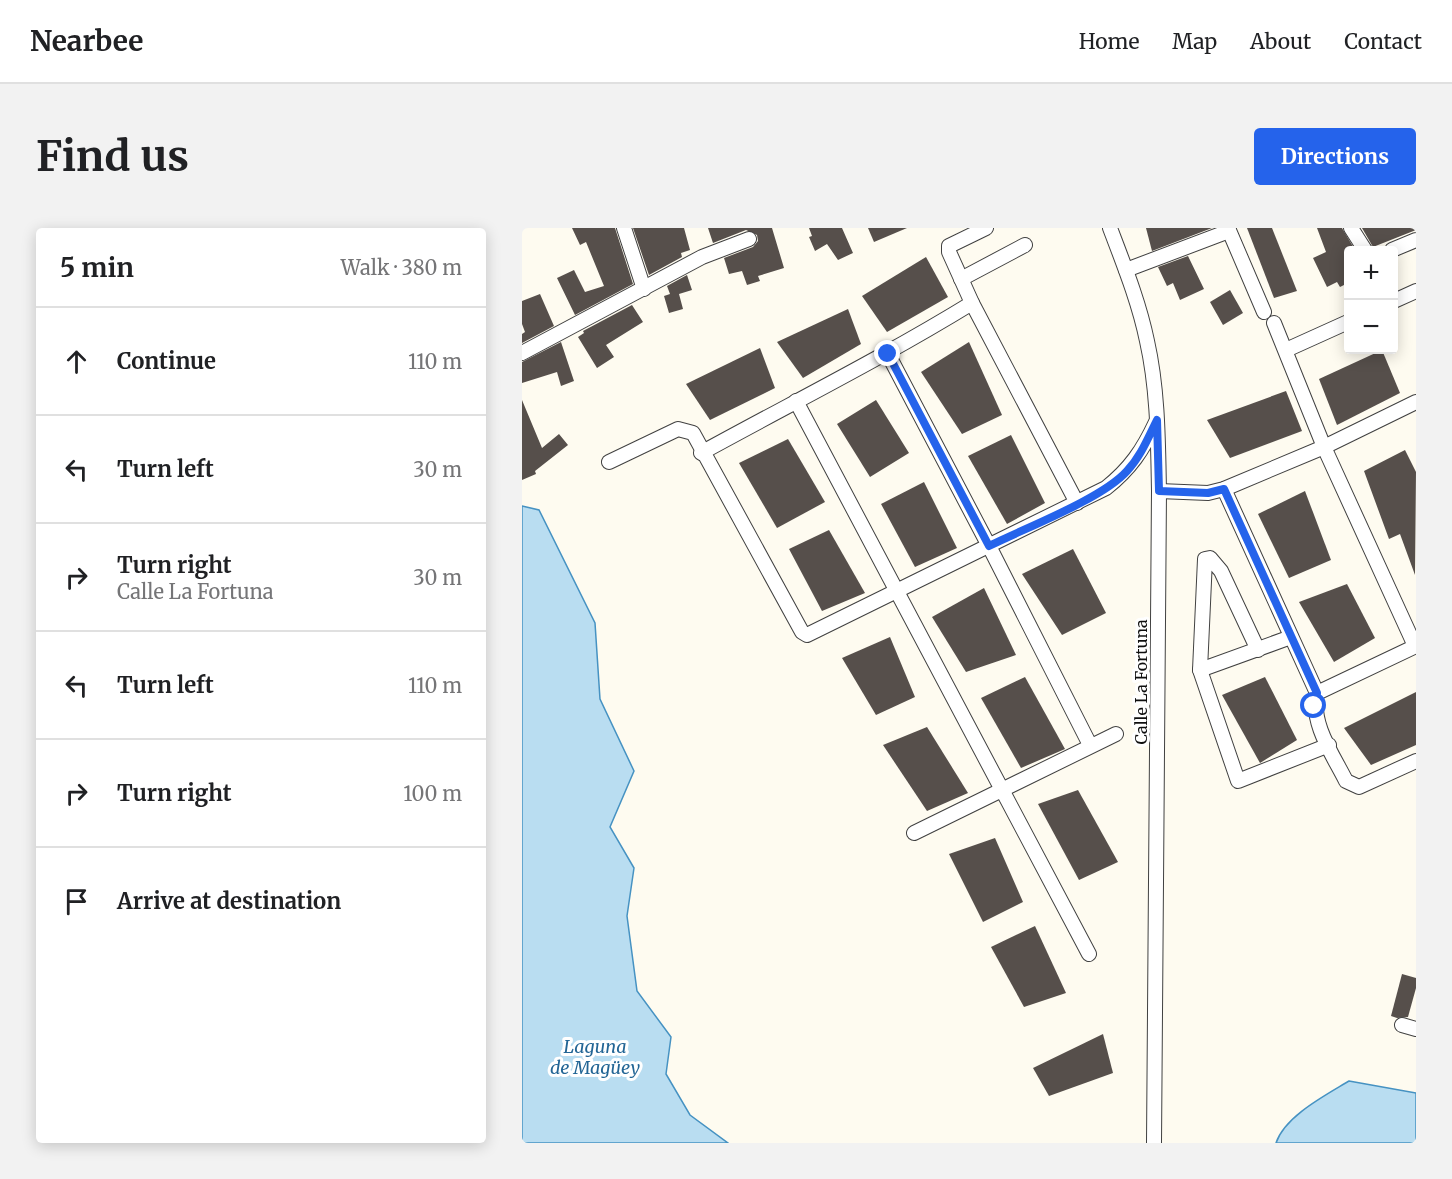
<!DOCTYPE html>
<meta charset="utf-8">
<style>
:root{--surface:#fff;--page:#f2f2f2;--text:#202124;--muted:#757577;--line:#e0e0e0;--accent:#2563eb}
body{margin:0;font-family:Merriweather,serif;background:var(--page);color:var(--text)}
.controls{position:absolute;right:18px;top:18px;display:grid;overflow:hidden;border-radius:6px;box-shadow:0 3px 15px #0003}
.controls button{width:54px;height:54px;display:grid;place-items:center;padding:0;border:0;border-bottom:2px solid var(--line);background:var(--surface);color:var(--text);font:30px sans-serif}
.stop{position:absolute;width:18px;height:18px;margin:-14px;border:4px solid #2563eb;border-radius:50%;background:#fff}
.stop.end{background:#2563eb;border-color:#fff;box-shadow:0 2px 6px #0008}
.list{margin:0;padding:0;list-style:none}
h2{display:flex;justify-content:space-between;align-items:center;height:78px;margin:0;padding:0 24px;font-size:26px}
h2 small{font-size:20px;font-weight:400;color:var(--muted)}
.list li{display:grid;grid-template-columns:39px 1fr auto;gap:18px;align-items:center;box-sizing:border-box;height:108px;padding:0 24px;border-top:2px solid var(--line)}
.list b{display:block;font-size:22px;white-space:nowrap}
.list p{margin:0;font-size:20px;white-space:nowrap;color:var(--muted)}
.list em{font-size:20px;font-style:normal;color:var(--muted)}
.icon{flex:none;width:33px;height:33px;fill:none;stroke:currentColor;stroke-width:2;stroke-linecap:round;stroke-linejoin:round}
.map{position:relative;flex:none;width:894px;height:915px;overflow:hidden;border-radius:6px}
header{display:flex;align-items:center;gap:36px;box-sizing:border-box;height:84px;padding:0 30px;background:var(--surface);border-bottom:2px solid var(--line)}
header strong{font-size:28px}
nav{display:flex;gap:33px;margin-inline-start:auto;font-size:21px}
.intro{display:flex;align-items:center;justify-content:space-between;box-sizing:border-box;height:144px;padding:0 36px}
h1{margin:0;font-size:42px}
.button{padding:15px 27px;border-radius:6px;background:var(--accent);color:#fff;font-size:21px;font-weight:700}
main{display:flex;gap:36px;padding:0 36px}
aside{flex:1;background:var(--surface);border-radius:6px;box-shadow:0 3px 15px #0003}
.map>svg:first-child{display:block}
.water{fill:#b9ddf1;stroke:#4692c2;stroke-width:1.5}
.building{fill:#564f4b}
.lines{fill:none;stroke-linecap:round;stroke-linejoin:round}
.minor-casing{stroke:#414141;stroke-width:16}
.minor{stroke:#fff;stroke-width:14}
.route{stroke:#2563eb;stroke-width:8}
.labels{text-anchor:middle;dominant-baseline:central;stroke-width:6;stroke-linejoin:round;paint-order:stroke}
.street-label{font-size:16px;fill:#0e0e0e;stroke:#fff}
.water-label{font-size:18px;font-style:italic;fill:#226595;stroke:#fff}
</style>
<header>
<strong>Nearbee</strong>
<nav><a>Home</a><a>Map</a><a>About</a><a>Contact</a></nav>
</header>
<div class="intro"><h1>Find us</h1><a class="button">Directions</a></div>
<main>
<aside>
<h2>5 min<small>Walk · 380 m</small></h2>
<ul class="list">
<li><svg class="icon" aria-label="ahead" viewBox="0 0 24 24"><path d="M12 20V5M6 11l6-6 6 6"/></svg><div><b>Continue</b></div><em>110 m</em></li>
<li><svg class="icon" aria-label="left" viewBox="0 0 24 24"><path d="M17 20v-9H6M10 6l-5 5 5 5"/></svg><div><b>Turn left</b></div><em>30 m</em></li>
<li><svg class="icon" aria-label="right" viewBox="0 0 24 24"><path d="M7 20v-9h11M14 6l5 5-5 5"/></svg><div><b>Turn right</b><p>Calle La Fortuna</p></div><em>30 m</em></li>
<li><svg class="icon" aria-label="left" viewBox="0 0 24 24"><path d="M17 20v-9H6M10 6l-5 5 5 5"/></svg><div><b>Turn left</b></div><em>110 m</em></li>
<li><svg class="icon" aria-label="right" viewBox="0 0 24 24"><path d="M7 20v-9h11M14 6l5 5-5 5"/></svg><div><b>Turn right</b></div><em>100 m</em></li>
<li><svg class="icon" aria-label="arrive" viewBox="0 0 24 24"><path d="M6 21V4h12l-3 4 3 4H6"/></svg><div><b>Arrive at destination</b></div></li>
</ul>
</aside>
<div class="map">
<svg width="894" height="915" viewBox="0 0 894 915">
<rect width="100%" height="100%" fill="#fefbf0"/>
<!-- water -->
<g class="water">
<polygon points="0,278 17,282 73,395 78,471 112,543 88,599 112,640 105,688 115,763 149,809 144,846 168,887 206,915 0,915"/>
<path d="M 827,853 L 894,865 L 894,915 L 754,915 C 763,888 804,867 827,853 Z"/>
</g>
<!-- building -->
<g class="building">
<polygon points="50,0 93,0 111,56 53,87 35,50 52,42 63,64 82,58 64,14 58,17"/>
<polygon points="111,0 162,0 168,22 159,25 160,29 127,47"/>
<polygon points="186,0 250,0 262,40 236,48 238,53 225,57 220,43 207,46 202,30 231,19 236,13 235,7 224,2 191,15"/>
<polygon points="287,0 320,0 331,25 316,32 305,16 293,23 287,9 290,8"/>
<polygon points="346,0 385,0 352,14"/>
<polygon points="624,0 690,0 630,23"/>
<polygon points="725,0 750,0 775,63 752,70"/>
<polygon points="795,0 820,0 833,22 826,22 826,55 818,59 815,54 805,59 791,30 804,24"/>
<polygon points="840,0 894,0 894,2 851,19"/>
<polygon points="666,28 682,61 658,72 651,55 645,58 636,39"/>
<polygon points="404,29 426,69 365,104 340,68"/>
<polygon points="165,47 170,62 157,66 161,81 147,85 142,68 148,66 145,58"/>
<polygon points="708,62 721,85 701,97 688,74"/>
<polygon points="18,66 32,98 0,115 0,106 3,104 0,96 0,73"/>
<polygon points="110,77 121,94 84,117 92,129 75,140 56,109 62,105 61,103"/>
<polygon points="326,81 339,116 281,150 255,114"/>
<polygon points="39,114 52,153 39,158 35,144 0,155 0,134"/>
<polygon points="447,114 480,187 440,206 399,144"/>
<polygon points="238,120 253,160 188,192 164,156"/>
<polygon points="860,122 878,165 815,197 797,151"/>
<polygon points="764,163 780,203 708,230 685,192"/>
<polygon points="0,172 20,220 37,206 46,217 13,243 14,246 0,252"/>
<polygon points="354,172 387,225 348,249 315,196"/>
<polygon points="489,207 523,275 485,296 446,228"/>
<polygon points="266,211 303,274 255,300 217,235"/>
<polygon points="883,222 894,244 893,347 878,306 867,311 842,243"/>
<polygon points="402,254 435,320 393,339 359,276"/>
<polygon points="783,263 809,332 767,350 736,286"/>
<polygon points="307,302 343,365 300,383 267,321"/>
<polygon points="551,321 584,385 540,407 500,346"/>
<polygon points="825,356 853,410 812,434 777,374"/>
<polygon points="462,360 494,427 444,444 410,389"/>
<polygon points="368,409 393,469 354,487 320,430"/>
<polygon points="503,449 543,521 499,540 459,470"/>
<polygon points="743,449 775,512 738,535 700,467"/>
<polygon points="894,464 894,517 849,537 822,500"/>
<polygon points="405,499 446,565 405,583 361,517"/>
<polygon points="556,562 596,634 557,652 516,576"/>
<polygon points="473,610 501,674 461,694 427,626"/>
<polygon points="513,698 544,765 502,779 469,719"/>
<polygon points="880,746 894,750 894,760 886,789 875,790 869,788"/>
<polygon points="581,806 591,845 527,868 511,840"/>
</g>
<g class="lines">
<!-- minor casing -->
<g class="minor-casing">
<g id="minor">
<polyline points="102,0 122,61"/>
<polyline points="464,0 427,18 427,24 450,75 555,275"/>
<path d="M 588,0 C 602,37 617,74 625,113 C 636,162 636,213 637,263 L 632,915"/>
<polyline points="706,0 742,84"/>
<polyline points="829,0 843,22"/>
<polyline points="870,22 894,12"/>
<polyline points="604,42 707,3"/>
<polyline points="439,51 503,17"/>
<polyline points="872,73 894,63"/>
<polyline points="752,95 802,219 893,418"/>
<polyline points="764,122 826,94"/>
<polyline points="0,125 180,29 227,11"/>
<polyline points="366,126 467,318 568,517"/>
<polyline points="274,173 567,726"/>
<path d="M 179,225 C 270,175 362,129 450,75"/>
<path d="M 87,234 L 156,201 L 171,205 L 280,404 L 285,407 L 584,260 C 608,241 621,222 634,194"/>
<polyline points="702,261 795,465"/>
<polyline points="637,263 686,265 702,261 802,219 894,174"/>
<path d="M 894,418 L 795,465 C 788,495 811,527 824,553 L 837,559 L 894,533"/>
<polyline points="736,422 699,343 688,330 683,331 678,442 716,553 807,517"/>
<polyline points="678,442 769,409"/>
<polyline points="392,605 594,506"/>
<polyline points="880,797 894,801"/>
</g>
</g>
<!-- minor -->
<use href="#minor" class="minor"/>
</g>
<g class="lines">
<!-- route -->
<path class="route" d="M 366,126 L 467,318 C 503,300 580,271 605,243 C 619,228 626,210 635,192 L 637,263 L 686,265 L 702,261 L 795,465 L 792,478"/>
</g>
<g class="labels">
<!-- street labels -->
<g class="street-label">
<text transform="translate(619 454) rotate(-90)">Calle La Fortuna</text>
</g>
<!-- water labels -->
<g class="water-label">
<text x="73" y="818">Laguna<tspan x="73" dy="21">de Magüey</tspan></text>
</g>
</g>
</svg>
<div class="controls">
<button>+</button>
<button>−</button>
</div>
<div class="stop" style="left:792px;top:478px"></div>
<div class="stop end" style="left:366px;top:126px"></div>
</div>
</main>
